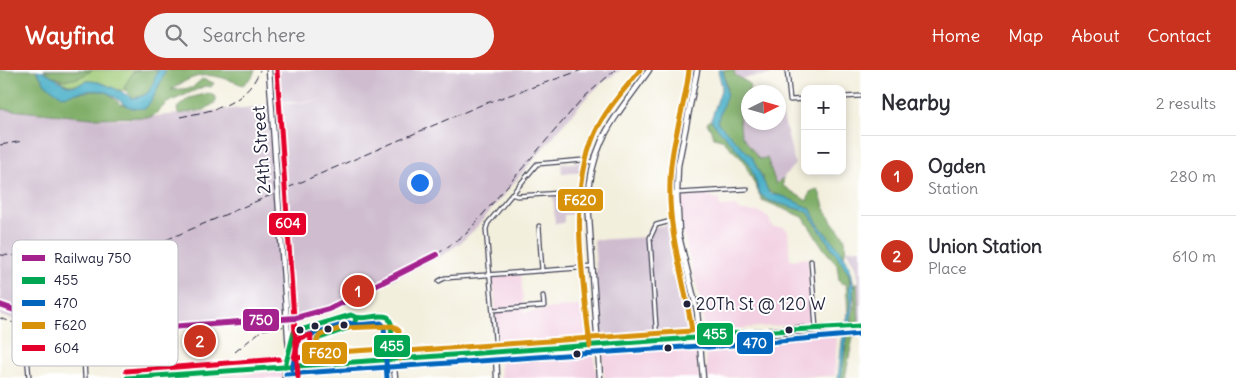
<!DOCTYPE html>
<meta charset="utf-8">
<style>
:root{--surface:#fff;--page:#f2f2f3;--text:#2b2b33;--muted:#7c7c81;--line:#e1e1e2;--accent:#c8321e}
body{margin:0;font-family:Delius,sans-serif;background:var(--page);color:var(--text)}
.controls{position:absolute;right:15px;top:15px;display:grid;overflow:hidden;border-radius:10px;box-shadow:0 2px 8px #0003}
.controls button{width:45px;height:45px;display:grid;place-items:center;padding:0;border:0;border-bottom:1px solid var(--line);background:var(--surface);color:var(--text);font:25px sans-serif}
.compass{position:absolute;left:741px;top:15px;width:45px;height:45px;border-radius:50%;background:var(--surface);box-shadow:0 2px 8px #0003;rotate:85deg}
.you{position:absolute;left:419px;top:112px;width:18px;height:18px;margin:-12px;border:4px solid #fff;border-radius:50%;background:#1a73e8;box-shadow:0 0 0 8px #1a73e833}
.badge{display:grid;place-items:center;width:32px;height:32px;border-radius:50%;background:var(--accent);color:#fff;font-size:16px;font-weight:700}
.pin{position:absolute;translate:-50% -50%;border:2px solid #fff;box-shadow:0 1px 5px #0006}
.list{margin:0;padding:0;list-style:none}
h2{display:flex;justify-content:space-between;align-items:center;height:65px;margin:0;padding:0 20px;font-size:21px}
h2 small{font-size:16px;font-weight:400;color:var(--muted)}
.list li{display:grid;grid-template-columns:32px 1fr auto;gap:15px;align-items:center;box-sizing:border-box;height:80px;padding:0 20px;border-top:1px solid var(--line)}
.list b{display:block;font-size:19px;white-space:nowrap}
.list p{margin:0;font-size:16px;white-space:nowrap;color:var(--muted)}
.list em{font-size:16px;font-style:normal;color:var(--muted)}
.icon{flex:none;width:28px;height:28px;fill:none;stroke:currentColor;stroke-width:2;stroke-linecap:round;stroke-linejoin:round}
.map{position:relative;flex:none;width:861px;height:308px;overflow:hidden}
header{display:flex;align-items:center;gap:30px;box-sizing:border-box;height:70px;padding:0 25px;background:var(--accent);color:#fff}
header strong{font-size:24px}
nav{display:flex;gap:28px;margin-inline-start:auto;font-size:18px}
.search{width:350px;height:45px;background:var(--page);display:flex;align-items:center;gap:12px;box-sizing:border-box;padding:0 18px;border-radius:28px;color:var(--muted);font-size:19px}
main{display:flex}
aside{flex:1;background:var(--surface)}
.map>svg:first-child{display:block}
.built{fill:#f2cfe1}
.industrial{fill:#cfbdcf}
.green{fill:#9ec975;stroke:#607658}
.forest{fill:#7ead66;stroke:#506850}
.water{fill:#47aec7;stroke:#346881}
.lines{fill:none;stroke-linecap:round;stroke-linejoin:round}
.street-casing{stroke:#414153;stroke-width:5.5}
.secondary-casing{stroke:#414153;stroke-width:7}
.street{stroke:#fff;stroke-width:3}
.secondary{stroke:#fff;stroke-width:4.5}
.rail{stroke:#22223b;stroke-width:1;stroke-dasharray:8 4;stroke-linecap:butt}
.secondary-bridge-casing{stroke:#414153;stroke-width:7;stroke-linecap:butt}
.secondary-bridge{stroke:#fff;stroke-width:4.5}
.bus-1-casing{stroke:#fff;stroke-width:9}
.bus-2-casing{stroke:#fff;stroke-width:9}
.bus-3-casing{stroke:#fff;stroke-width:9}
.bus-4-casing{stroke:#fff;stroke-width:9}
.bus-1{stroke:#00a651;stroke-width:5}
.bus-2{stroke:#0065bd;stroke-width:5}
.bus-3{stroke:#d79209;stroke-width:5}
.bus-4{stroke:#e4002b;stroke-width:5}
.rail-1-casing{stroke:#fff;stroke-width:10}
.rail-1{stroke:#a4228e;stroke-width:6}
.bus-dot{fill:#22223b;stroke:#fff;stroke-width:2}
.labels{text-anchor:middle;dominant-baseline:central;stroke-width:4;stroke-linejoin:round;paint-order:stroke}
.bus-label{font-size:17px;fill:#22223b;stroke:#fff;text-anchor:start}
.street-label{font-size:18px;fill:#22223b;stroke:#fff}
.key{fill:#fff;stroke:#bdbdc4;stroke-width:1}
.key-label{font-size:14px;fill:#22223b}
.line-badge{stroke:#fff;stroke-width:2}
.badge-label{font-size:14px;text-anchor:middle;font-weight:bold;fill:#fff}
</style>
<header>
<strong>Wayfind</strong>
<div class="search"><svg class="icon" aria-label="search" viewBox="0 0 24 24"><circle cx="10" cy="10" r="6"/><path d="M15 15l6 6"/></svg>Search here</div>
<nav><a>Home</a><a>Map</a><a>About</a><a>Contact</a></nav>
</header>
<main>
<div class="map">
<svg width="861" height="308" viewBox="0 0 861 308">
<rect width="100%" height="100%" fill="#fff"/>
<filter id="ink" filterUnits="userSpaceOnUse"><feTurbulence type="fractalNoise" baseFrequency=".02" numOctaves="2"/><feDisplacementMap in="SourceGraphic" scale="10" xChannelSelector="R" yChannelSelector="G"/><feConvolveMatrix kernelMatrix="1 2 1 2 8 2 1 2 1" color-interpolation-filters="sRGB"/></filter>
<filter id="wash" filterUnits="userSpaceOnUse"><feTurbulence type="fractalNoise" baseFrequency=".0096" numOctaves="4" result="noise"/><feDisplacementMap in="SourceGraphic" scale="20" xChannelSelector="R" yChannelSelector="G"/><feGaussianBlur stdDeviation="1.12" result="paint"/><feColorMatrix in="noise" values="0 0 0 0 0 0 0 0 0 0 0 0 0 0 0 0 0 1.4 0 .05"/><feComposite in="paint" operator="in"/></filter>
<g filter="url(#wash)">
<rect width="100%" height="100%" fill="#f3efdd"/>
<!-- built -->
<g class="built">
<polygon points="711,125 715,129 719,128 720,137 735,136 742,141 759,142 768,147 773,157 784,157 788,161 790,190 808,188 811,253 708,261 704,257 701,232 683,162 680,131 684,127"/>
<polygon points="521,204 524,243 553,238 590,235 593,265 590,270 500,275 498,272 493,206"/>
<polygon points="837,263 835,306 707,308 705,278 708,273 741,270 741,276 755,275 755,269"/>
<polygon points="691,275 696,282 699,308 604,308 603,280"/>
<polygon points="593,281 597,308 501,308 500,290 502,287"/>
<polygon points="282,302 284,308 193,308 255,303"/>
</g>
<!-- industrial -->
<g class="industrial">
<polygon points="278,0 621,0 602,13 585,29 474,160 459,174 441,186 323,244 285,252 96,266 61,262 0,246 0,39 92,48 124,49 328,30 274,33 273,12"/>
<polygon points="734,0 770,0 771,5 740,8 735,5"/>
<polygon points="779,38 781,38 795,94 777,115 767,88 759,89 741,64 739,41 748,40 748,52 778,52"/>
<polygon points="582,92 586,95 587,102 562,104 561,94"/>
<polygon points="585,122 586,137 573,138 573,144 564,145 564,153 555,154 553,125"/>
<polygon points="672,155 694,264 601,269 594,170 645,167 650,157"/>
<polygon points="861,179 861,252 859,252 857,200 846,180"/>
</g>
<!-- green -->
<polygon class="green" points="44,0 158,0 150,21 117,20 99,12 87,11 78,15 68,15"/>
<!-- forest -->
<g class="forest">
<path d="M 0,0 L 36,0 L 46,15 C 55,17 68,24 77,23 C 99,21 104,16 121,35 L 153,28 L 166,0 L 255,0 L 252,7 L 243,15 C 212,3 199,0 171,20 L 192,18 L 202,9 L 214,13 L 211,17 L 205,16 L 167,33 L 152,47 L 92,48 L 0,39 Z"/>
<path d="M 44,0 L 92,0 C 75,12 60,14 44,0 Z"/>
<path d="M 145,0 L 158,0 C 151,17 152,27 131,28 L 124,17 L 133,2 Z"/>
<path d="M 723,0 L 734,0 L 735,5 L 750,14 L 748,34 L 738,35 L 741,64 L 759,89 L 767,88 L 776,114 L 783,108 L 783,116 L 807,131 L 810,122 L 818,119 C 822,128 824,140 830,148 C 838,163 850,164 844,186 L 813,148 L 811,139 L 766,120 L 762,106 L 717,52 L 727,18 Z"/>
<polygon points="209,23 216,27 216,32 204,40 178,44 177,38 189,28"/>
<polygon points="711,50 749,93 760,124 773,132 808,142 849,204 851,230 848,245 846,213 842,214 839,210 837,195 824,179 803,147 762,130 743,90 721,69 714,67 707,53"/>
<polygon points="855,213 857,213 859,252 851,253 855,231 853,221"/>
<polygon points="854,262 845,308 841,308 848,263"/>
</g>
<!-- water -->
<g class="water">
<path d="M 36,0 C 48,0 55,10 67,15 C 76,18 81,12 89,11 C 98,10 125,22 131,28 C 152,27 151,17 158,0 L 166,0 L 153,28 L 146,38 C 121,42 120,24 101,21 C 87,19 75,24 62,26 L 46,15 Z"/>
<path d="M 718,0 L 723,0 L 727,24 L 717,52 L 752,87 L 769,123 L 785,127 L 811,139 C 817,159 836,172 846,189 C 861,217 850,244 845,274 C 844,285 843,297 841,308 L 838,308 L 842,271 L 851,231 L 849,219 L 851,213 L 849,204 L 808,142 L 767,130 L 760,124 L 749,93 L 713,53 L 711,50 L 722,17 Z"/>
</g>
</g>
<g filter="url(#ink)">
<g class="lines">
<!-- street casing -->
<g class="street-casing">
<g id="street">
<polyline points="787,0 790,30 805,29"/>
<polyline points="842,27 861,26"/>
<polyline points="677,123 747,119"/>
<polyline points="511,124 517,126 589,121"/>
<polyline points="539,156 542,201"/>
<polyline points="811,191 816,259"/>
<polyline points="439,211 445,208 592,197"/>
<polyline points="493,240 544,236 543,226"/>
<polyline points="26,271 29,308"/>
<polyline points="657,271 650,168 656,155 675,150"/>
<polyline points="496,282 486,159 488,153 537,94 583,90 593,92"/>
<polyline points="84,287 85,308"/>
</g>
</g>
<!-- secondary casing -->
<g class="secondary-casing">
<g id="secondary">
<polyline points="677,123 674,125 675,150 697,241 703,308"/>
<polyline points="679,162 677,123 678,96 697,0"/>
<polyline points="700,268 707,270 861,256"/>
<polyline points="496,282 497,308"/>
<polyline points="393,289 395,308"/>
<polyline points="294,296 295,308"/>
<polyline points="127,308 695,268 706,265 800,258 814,259"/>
<polyline points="285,308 285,297"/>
<path d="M 600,308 L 588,133 C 591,69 615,49 649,0"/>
</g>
</g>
<!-- street -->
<use href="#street" class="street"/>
<!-- secondary -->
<use href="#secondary" class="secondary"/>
<!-- rail -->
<g class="rail">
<path d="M 180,47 C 214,40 245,36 260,0"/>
<polyline points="0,75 23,71"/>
<path d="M 0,185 C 56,187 97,192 152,176 L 481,35 L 582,0"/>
<polyline points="436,185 466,164 581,30 615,0"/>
<polyline points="0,248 91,280 110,282 151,280"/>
<polyline points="127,274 150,272"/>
<polyline points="235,282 262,260 298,254"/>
</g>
<!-- secondary-bridge casing -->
<g class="secondary-bridge-casing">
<polyline id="secondary-bridge" points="269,0 291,308"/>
</g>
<!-- secondary-bridge -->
<use href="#secondary-bridge" class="secondary-bridge"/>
<!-- bus-1 casing -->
<g class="bus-1-casing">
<g id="bus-1">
<polyline points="317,294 317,269 354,256 356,248"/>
<path d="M 285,297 L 294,262 L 351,245 C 362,252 376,243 388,247 L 391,253 L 393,289"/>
<polyline points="127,308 695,268 706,265 861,256"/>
</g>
</g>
<!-- bus-2 casing -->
<g class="bus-2-casing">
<g id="bus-2">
<polyline points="292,299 299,268 349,253 356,255 381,253 384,256 387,308"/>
<polyline points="286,304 699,276 708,277 861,264"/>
</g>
</g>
<!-- bus-3 casing -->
<g class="bus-3-casing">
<g id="bus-3">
<path d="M 590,276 C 583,211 568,124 595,63 C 606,39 624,20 640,0"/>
<polyline points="385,279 322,283 317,281 315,275 320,265 342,258 393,256 399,261 400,289"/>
<path d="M 392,282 L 692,261 C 685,212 668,164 670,113 C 670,75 685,38 689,0"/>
</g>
</g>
<!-- bus-4 casing -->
<g class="bus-4-casing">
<g id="bus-4">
<polyline points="277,0 298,307"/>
<polygon points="311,265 310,287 294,288 299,268"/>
<polyline points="126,301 279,289"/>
</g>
</g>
<!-- bus-1 -->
<use href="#bus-1" class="bus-1"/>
<!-- bus-2 -->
<use href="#bus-2" class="bus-2"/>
<!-- bus-3 -->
<use href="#bus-3" class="bus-3"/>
<!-- bus-4 -->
<use href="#bus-4" class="bus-4"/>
<!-- rail-1 casing -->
<g class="rail-1-casing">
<polyline id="rail-1" points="0,235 40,249 94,259 140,259 296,248 329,239 436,185"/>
</g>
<!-- rail-1 -->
<use href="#rail-1" class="rail-1"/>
</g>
</g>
<!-- markers -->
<g class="bus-dot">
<circle cx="687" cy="234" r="4.5"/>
<circle cx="344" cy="255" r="4.5"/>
<circle cx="315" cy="256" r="4.5"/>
<circle cx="328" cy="259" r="4.5"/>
<circle cx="300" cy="260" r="4.5"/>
<circle cx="789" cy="260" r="4.5"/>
<circle cx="668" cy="278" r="4.5"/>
<circle cx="577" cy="284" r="4.5"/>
</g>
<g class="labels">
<!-- bus labels -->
<g class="bus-label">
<text x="696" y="234">20Th St @ 120 W</text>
</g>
<!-- street labels -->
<g class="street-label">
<text transform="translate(261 80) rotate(-94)">24th Street</text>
</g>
</g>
<!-- legend -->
<rect x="12" y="170" width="166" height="126" rx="8" class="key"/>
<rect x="22" y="185" width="23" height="6" fill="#a4228e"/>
<rect x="22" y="207" width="23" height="7" fill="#00a651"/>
<rect x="22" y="230" width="23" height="6" fill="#0065bd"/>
<rect x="22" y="252" width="23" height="7" fill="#d79209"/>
<rect x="22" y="275" width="23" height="6" fill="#e4002b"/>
<g class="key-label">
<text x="54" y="193">Railway 750</text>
<text x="54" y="215">455</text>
<text x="54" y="238">470</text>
<text x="54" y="260">F620</text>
<text x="54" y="283">604</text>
</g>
<g class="line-badge">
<rect x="557" y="118" width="47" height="24" rx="5" fill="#d79209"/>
<rect x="268" y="142" width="39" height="24" rx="5" fill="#e4002b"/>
<rect x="242" y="238" width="38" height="24" rx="5" fill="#a4228e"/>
<rect x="696" y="252" width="38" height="24" rx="5" fill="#00a651"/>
<rect x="736" y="261" width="38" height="24" rx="5" fill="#0065bd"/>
<rect x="373" y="264" width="38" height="24" rx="5" fill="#00a651"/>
<rect x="301" y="271" width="47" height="24" rx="5" fill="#d79209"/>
</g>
<g class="badge-label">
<text x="580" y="135">F620</text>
<text x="288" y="158">604</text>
<text x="261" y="255">750</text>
<text x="715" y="269">455</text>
<text x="755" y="278">470</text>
<text x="392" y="281">455</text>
<text x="325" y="288">F620</text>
</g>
</svg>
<div class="controls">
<button>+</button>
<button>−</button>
</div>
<svg class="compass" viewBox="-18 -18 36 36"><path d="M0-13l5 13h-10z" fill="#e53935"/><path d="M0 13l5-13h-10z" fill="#7c7c81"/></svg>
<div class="you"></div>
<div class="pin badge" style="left:358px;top:221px">1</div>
<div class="pin badge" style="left:200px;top:271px">2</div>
</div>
<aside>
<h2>Nearby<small>2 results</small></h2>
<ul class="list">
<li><span class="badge">1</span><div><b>Ogden</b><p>Station</p></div><em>280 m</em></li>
<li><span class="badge">2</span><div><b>Union Station</b><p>Place</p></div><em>610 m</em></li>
</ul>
</aside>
</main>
